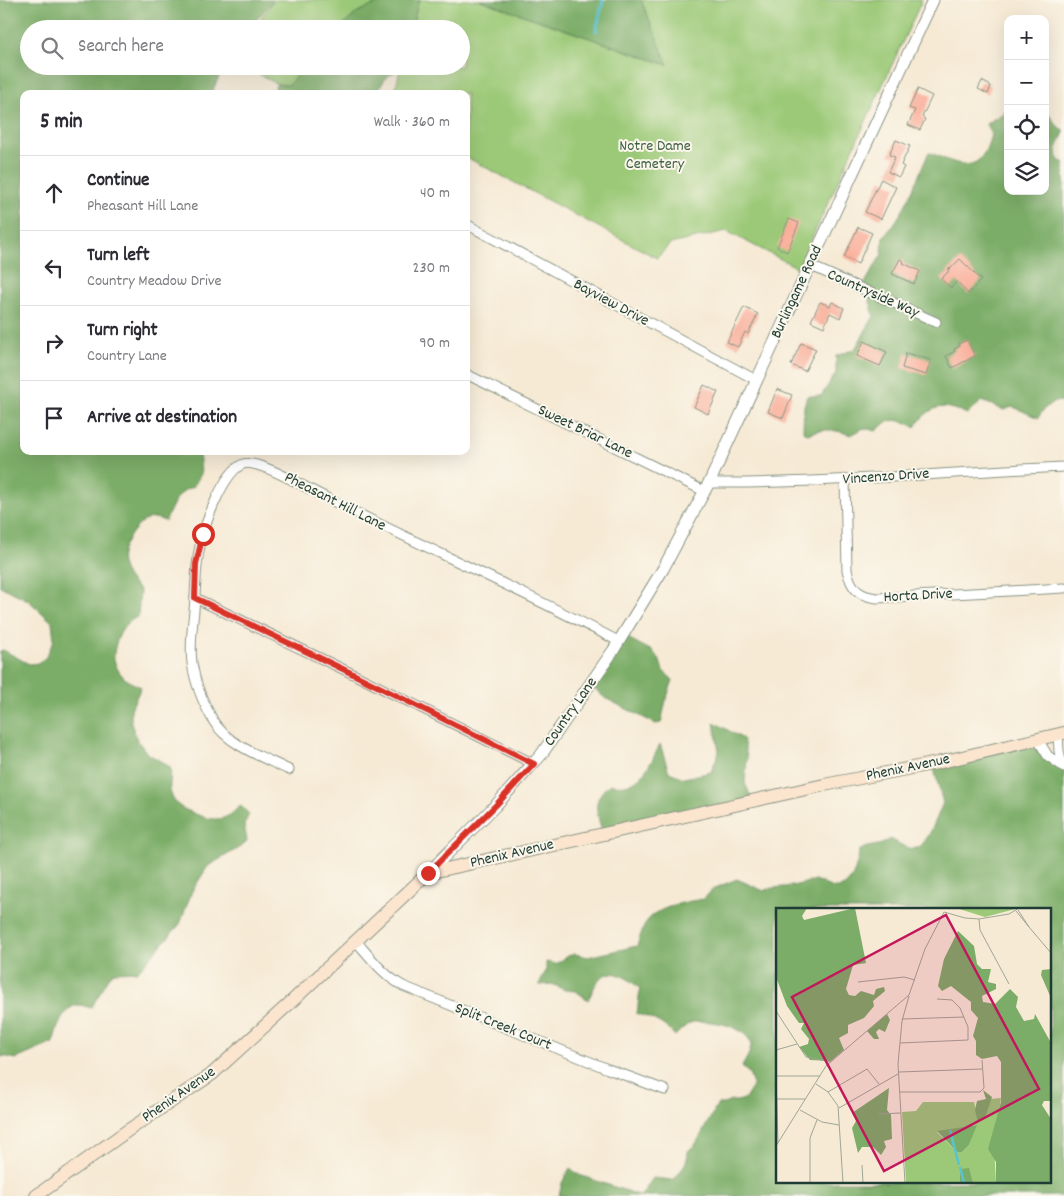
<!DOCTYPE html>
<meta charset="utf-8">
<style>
:root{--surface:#fff;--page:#f2f2f3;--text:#2b2b33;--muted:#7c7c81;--line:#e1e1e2}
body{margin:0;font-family:Dekko,sans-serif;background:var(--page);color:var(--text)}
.controls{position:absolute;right:15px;top:15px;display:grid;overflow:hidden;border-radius:10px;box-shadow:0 5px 20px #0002}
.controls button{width:45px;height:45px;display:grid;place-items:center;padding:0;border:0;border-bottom:1px solid var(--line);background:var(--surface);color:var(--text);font:25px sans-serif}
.stop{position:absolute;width:15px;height:15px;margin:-11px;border:4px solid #d93025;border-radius:50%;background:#fff}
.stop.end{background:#d93025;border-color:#fff;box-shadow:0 1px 5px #0008}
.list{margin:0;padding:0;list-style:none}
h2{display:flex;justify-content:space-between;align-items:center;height:65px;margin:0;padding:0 20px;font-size:21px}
h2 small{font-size:16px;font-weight:400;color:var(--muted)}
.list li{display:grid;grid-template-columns:32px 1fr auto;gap:15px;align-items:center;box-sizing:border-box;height:75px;padding:0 20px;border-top:1px solid var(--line)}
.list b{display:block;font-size:19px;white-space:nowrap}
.list p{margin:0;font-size:16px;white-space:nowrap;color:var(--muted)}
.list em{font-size:16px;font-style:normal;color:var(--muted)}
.icon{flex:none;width:28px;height:28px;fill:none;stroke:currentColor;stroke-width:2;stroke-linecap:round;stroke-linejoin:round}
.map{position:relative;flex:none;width:1064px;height:1196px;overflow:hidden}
.search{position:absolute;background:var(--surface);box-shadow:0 5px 20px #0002;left:20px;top:20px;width:450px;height:55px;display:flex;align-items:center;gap:12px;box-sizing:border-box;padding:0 18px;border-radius:28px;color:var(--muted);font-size:19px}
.panel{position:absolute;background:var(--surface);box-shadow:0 5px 20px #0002;left:20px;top:90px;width:450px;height:365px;border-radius:10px}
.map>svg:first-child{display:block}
.green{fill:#9bc977;stroke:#5d8356}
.forest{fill:#7cad68;stroke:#4e754e;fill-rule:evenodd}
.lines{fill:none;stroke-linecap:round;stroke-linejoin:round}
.stream{stroke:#58c4d2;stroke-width:3}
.building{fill:#f9ab96}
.minor-casing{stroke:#8a9484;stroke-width:11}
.tertiary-casing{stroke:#8a9484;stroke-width:13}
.secondary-casing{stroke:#8a9484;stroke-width:14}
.minor{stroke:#fff;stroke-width:9}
.tertiary{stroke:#fff;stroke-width:11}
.secondary{stroke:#fbe5cf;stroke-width:12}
.route{stroke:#d93025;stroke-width:6}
.labels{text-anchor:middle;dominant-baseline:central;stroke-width:4;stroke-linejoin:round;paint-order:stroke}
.park-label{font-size:16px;fill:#3e6045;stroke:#fbf7ec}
.street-label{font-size:16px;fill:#1f3d34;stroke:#fbf7ec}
.inset-river{fill:none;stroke:#58c4d2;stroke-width:2.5}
.inset-road{fill:none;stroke:#a0a595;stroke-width:1}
.view{fill:#c2185b;fill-opacity:0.15;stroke:#c2185b;stroke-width:2.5}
.inset-edge{fill:none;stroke:#1f3d34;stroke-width:2.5}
</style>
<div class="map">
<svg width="1064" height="1196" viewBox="0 0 1064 1196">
<rect width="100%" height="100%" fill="#fbf7ec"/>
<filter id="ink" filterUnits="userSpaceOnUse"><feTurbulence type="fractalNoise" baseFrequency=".02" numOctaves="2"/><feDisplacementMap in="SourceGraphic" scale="10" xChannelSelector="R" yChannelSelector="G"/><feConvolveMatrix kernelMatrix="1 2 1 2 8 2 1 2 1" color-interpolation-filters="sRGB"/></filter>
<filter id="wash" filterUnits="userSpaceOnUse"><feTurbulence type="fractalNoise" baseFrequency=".0096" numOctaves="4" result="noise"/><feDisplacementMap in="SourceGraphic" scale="20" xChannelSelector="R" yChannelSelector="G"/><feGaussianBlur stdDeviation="1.12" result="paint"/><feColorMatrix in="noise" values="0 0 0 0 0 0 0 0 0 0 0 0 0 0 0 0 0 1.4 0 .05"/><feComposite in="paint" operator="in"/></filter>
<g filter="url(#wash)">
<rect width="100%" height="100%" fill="#f6ead5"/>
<!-- green -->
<g class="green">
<polygon points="274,0 386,0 358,12 339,29 253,29"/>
<polygon points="419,0 480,0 667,65 641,0 922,0 798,268 726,231 670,244 657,258 466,157 466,94 394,94 401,66 461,66 461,29 411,29"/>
<polygon points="244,66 303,66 289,85 277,84"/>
</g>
<!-- forest -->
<g class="forest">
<path d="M 0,0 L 273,0 L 249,29 L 29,29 L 29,66 L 224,66 L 211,94 L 24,94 L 24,451 L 199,451 L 201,474 L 193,487 C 178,489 172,508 165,521 C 161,520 157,518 154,518 C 140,517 124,542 122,554 C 119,567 130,583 140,590 L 138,617 C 123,621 113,644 114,659 C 115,664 118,671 121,674 C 125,680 134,684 141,687 L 131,709 L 131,723 L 137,740 L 147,753 L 170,767 C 172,775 168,787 171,794 C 175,805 181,808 191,812 C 210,821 226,824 240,805 L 249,814 L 244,825 L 247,841 L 237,849 L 208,866 L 192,891 L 180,924 L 138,971 L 114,972 L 110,976 L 91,1008 C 87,1007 82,1005 79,1005 C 64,1005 56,1031 53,1043 L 16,1059 L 3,1056 L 0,1058 L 0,651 L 3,650 L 29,664 L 39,663 L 46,657 L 54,640 L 52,622 L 28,600 L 0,586 Z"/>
<polygon points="386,0 419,0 411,29 339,29 358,12"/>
<polygon points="480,0 641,0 668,65"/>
<path d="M 303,66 L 401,66 L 400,70 C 386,73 383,83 376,94 L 279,94 L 275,87 L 277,84 L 289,85 Z"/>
<path d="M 1045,108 L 1055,123 L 1064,132 L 1057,148 L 1058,160 L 1064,163 L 1064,401 C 1050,401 1045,407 1038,418 L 1016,408 L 1012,407 L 1004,410 L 982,401 L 967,414 C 943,403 931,404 915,427 C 898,419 891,416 876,431 L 864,428 L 851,435 C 836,430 823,427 808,434 L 803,431 L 804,406 L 807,396 L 821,396 L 836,373 L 836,356 L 855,349 L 874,316 L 865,283 L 882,254 L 883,237 C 903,219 918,176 929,152 C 961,166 981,177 991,134 L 986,124 L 1008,110 L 1008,191 L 1045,191 Z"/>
<polygon points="622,635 652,651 659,658 663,671 673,680 666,700 661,723 656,724 605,698 590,685"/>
<path d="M 714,722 L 743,739 L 747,757 L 745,783 L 753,802 L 603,834 C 597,813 590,800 610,784 C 638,792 650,766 660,744 L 669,772 L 684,778 L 711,772 L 719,752 Z"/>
<path d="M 1035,740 L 1064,766 L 1064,1196 L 559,1196 L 562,1183 L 570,1168 L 579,1175 L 641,1196 L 653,1178 L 673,1180 C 681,1172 688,1162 688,1151 L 696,1144 L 718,1104 L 724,1104 L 731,1101 L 738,1101 L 746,1098 L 753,1085 L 749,1073 L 742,1067 C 745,1061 751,1052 751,1045 C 749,1026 709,1019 693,1022 C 686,1024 680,1031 675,1036 C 665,1024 653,1018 637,1014 L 640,989 C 631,980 612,966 601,978 C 595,983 592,993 588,1000 L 576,991 L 565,990 L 552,984 L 539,985 L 546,971 L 546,962 L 556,964 L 568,956 L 575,954 L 588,957 L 637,946 C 640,937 644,922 651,917 C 663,906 688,901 704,899 L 713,889 L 737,879 L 764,891 C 772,887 776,888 784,887 C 790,887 810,882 815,880 C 821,882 828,887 834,888 C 852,891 858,863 859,851 C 870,843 878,849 890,839 C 897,842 909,851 917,848 C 928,844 938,814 943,803 L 933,765 ZM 778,910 L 1050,910 L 1050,1182 L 778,1182 Z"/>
</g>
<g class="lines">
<!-- stream -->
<polyline class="stream" points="596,31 603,0"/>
</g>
<g id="blocks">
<!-- building -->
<g class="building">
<polygon points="982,81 991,86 988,94 978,89"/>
<polygon points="918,89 932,96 922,117 925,119 920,130 908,125 915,110 909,108"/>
<polygon points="896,140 910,146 901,165 904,167 899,177 888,172 895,157 889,155"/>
<polygon points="881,179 896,187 881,219 865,212"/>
<polygon points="789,219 799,223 787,252 777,247"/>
<polygon points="858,227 872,233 858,264 844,257"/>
<polygon points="900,259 904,261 903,263 920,271 914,284 892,274"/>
<polygon points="960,259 981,280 968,294 957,281 951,288 941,279 948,272 949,268 950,269"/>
<polygon points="820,302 830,306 832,302 844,308 840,318 830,313 824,327 811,321"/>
<polygon points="744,307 758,314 748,334 745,332 738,347 727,342"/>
<polygon points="967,340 975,356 952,368 946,356 955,351 954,349 960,346 958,344"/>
<polygon points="864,341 887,352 880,366 857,356"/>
<polygon points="801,343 816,349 805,371 791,365"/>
<polygon points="906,353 931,360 926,375 902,368"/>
<polygon points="704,385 718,392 708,414 694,407"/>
<polygon points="777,389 792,395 783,418 768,412"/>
</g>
</g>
</g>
<g filter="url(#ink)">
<use href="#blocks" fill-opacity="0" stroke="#8a9484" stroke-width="1"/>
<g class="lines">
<!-- minor casing -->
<g class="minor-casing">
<g id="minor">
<polyline points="466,224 756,380"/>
<polyline points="809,265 936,322"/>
<polyline points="466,374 704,491"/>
<path d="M 845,480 L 847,570 C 851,588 858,596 877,598 L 1064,588"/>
<path d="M 708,483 C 827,484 945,472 1064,467"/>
<polyline points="195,598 349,672 534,764"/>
<polyline points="1058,734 1059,751 1062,766"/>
<polyline points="1038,740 1048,756 1064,767"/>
<path d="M 289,770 C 265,758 228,745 214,722 C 203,703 195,684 192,663 C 189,641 194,619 195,597 C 196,580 196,563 200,546 C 204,526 223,472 243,464 C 257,459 301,485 315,492 C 415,543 519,589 618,641"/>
<path d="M 356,941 C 370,957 383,975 403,986 L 608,1069 L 665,1090"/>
</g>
</g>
<!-- tertiary casing -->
<g class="tertiary-casing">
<polyline id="tertiary" points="428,873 496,805 541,755 613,651 663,569 711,479 933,0"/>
</g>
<!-- secondary casing -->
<g class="secondary-casing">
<polyline id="secondary" points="36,1196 127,1131 211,1075 290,1003 428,873 824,785 937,763 1064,733"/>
</g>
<!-- minor -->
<use href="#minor" class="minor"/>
<!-- tertiary -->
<use href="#tertiary" class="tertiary"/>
<!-- secondary -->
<use href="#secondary" class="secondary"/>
</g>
</g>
<g class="lines" filter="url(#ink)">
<!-- route -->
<polyline class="route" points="203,534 196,564 195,598 349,672 534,764 496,805 428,873"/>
</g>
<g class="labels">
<!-- park labels -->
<g class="park-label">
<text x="655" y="146">Notre Dame<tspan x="655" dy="18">Cemetery</tspan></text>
</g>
<!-- street labels -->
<g class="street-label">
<text transform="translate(797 292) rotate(-65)">Burlingame Road</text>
<text transform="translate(873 294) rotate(24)">Countryside Way</text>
<text transform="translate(611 303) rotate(28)">Bayview Drive</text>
<text transform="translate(585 432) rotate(26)">Sweet Briar Lane</text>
<text transform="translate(886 477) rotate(-4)">Vincenzo Drive</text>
<text transform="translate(335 502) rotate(27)">Pheasant Hill Lane</text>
<text transform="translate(918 596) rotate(-3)">Horta Drive</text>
<text transform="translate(571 712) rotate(-55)">Country Lane</text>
<text transform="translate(908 768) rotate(-12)">Phenix Avenue</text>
<text transform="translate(512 854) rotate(-13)">Phenix Avenue</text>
<text transform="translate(503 1027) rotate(22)">Split Creek Court</text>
<text transform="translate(179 1095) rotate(-35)">Phenix Avenue</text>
</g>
</g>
<!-- overview -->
<g transform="translate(776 908)">
<rect width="275" height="275" fill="#f6ead5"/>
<path d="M 180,0 L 243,0 L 209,9 ZM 225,190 L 218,238 L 220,275 L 130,275 L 126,204 L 140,203 L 147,194 L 198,194 L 203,215 L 214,191 ZM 200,217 L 193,237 L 186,244 L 181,244 L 161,224 Z" fill="#9bc977" fill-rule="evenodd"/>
<path d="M 0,0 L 31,0 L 26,8 L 28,12 L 79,0 L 90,55 L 77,57 L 70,81 L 73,87 L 79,88 L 85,83 L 98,87 L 100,81 L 108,79 L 109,83 L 97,93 L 98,98 L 88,110 L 72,117 L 72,125 L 63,130 L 68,142 L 55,153 L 34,152 L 23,139 L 32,136 L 33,131 L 25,121 L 28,115 L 23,115 L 11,98 L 0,69 ZM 182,23 L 198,38 L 201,56 L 206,61 L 215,61 L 212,74 L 220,76 L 220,81 L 206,88 L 207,94 L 219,96 L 234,81 L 242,89 L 240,99 L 248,113 L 258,111 L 259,106 L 275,135 L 275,193 L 268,193 L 266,197 L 275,211 L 275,275 L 220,275 L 220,254 L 212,241 L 225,194 L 225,154 L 221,148 L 206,151 L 200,147 L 200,133 L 197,128 L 202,110 L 195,102 L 195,94 L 175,78 L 166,83 L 162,78 L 168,51 ZM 275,61 L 274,63 L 275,90 L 265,67 L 266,62 ZM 111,106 L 114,112 L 109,124 L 103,121 L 100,124 L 103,131 L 98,131 L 91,123 ZM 113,180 L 111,202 L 115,207 L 116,231 L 108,233 L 110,239 L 105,247 L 97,239 L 86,239 L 82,245 L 76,220 L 80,213 L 76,205 ZM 207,182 L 216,189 L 210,207 L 202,215 L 199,202 L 201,193 L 210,191 ZM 201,217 L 193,237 L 186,244 L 181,244 L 161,223 ZM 193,260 L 197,275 L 184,275 L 184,261 Z" fill="#7cad68"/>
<path class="inset-river" d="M 174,222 L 183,257M 184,259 L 188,275"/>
<path class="inset-road" d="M 240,3 L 253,19 L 242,2M 203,11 L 204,22 L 233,76M 253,19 L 275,45M 82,74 L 128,69 L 139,72M 0,103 L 30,149 L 55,154M 126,111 L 188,109M 124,135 L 192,132 L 192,119 L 184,100 L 176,92 L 161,91M 0,142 L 21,136M 123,164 L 206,161M 40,176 L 52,184 L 62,198 L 67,275M 52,184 L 91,161 L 103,176M 124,184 L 204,184 L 208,180 L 206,152M 0,191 L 29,191M 63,200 L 122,166M 24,202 L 46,214 L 63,217M 102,206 L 125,205M 2,235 L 0,168 L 44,168M 0,238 L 50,158 L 133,87 L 149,41 L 168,4 L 189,10 L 203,11 L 233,6 L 243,0M 86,257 L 87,275M 34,275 L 34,230 L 41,212M 129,275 L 122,156 L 126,113 L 133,88"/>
<path class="view" d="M 170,7 L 263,181 L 108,263 L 16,89 Z"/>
<rect width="275" height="275" class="inset-edge"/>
</g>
</svg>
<div class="controls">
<button>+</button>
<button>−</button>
<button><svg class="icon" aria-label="locate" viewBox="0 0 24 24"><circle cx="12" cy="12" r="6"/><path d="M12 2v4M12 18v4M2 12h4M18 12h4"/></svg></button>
<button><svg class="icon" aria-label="layers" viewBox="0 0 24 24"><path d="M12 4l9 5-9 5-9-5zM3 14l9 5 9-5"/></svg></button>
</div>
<div class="stop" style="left:203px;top:534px"></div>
<div class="stop end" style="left:428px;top:873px"></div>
<div class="search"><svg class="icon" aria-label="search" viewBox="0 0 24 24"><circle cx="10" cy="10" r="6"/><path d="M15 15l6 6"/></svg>Search here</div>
<section class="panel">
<h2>5 min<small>Walk · 360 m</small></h2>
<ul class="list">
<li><svg class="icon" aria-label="ahead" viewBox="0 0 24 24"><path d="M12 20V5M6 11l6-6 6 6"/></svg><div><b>Continue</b><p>Pheasant Hill Lane</p></div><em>40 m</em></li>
<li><svg class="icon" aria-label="left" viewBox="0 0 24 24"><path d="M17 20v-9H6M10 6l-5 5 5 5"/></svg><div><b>Turn left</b><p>Country Meadow Drive</p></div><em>230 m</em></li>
<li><svg class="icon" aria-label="right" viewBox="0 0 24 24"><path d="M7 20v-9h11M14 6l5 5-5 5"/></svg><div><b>Turn right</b><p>Country Lane</p></div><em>90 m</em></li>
<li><svg class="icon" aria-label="arrive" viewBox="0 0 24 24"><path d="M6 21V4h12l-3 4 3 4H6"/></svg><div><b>Arrive at destination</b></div></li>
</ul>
</section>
</div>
